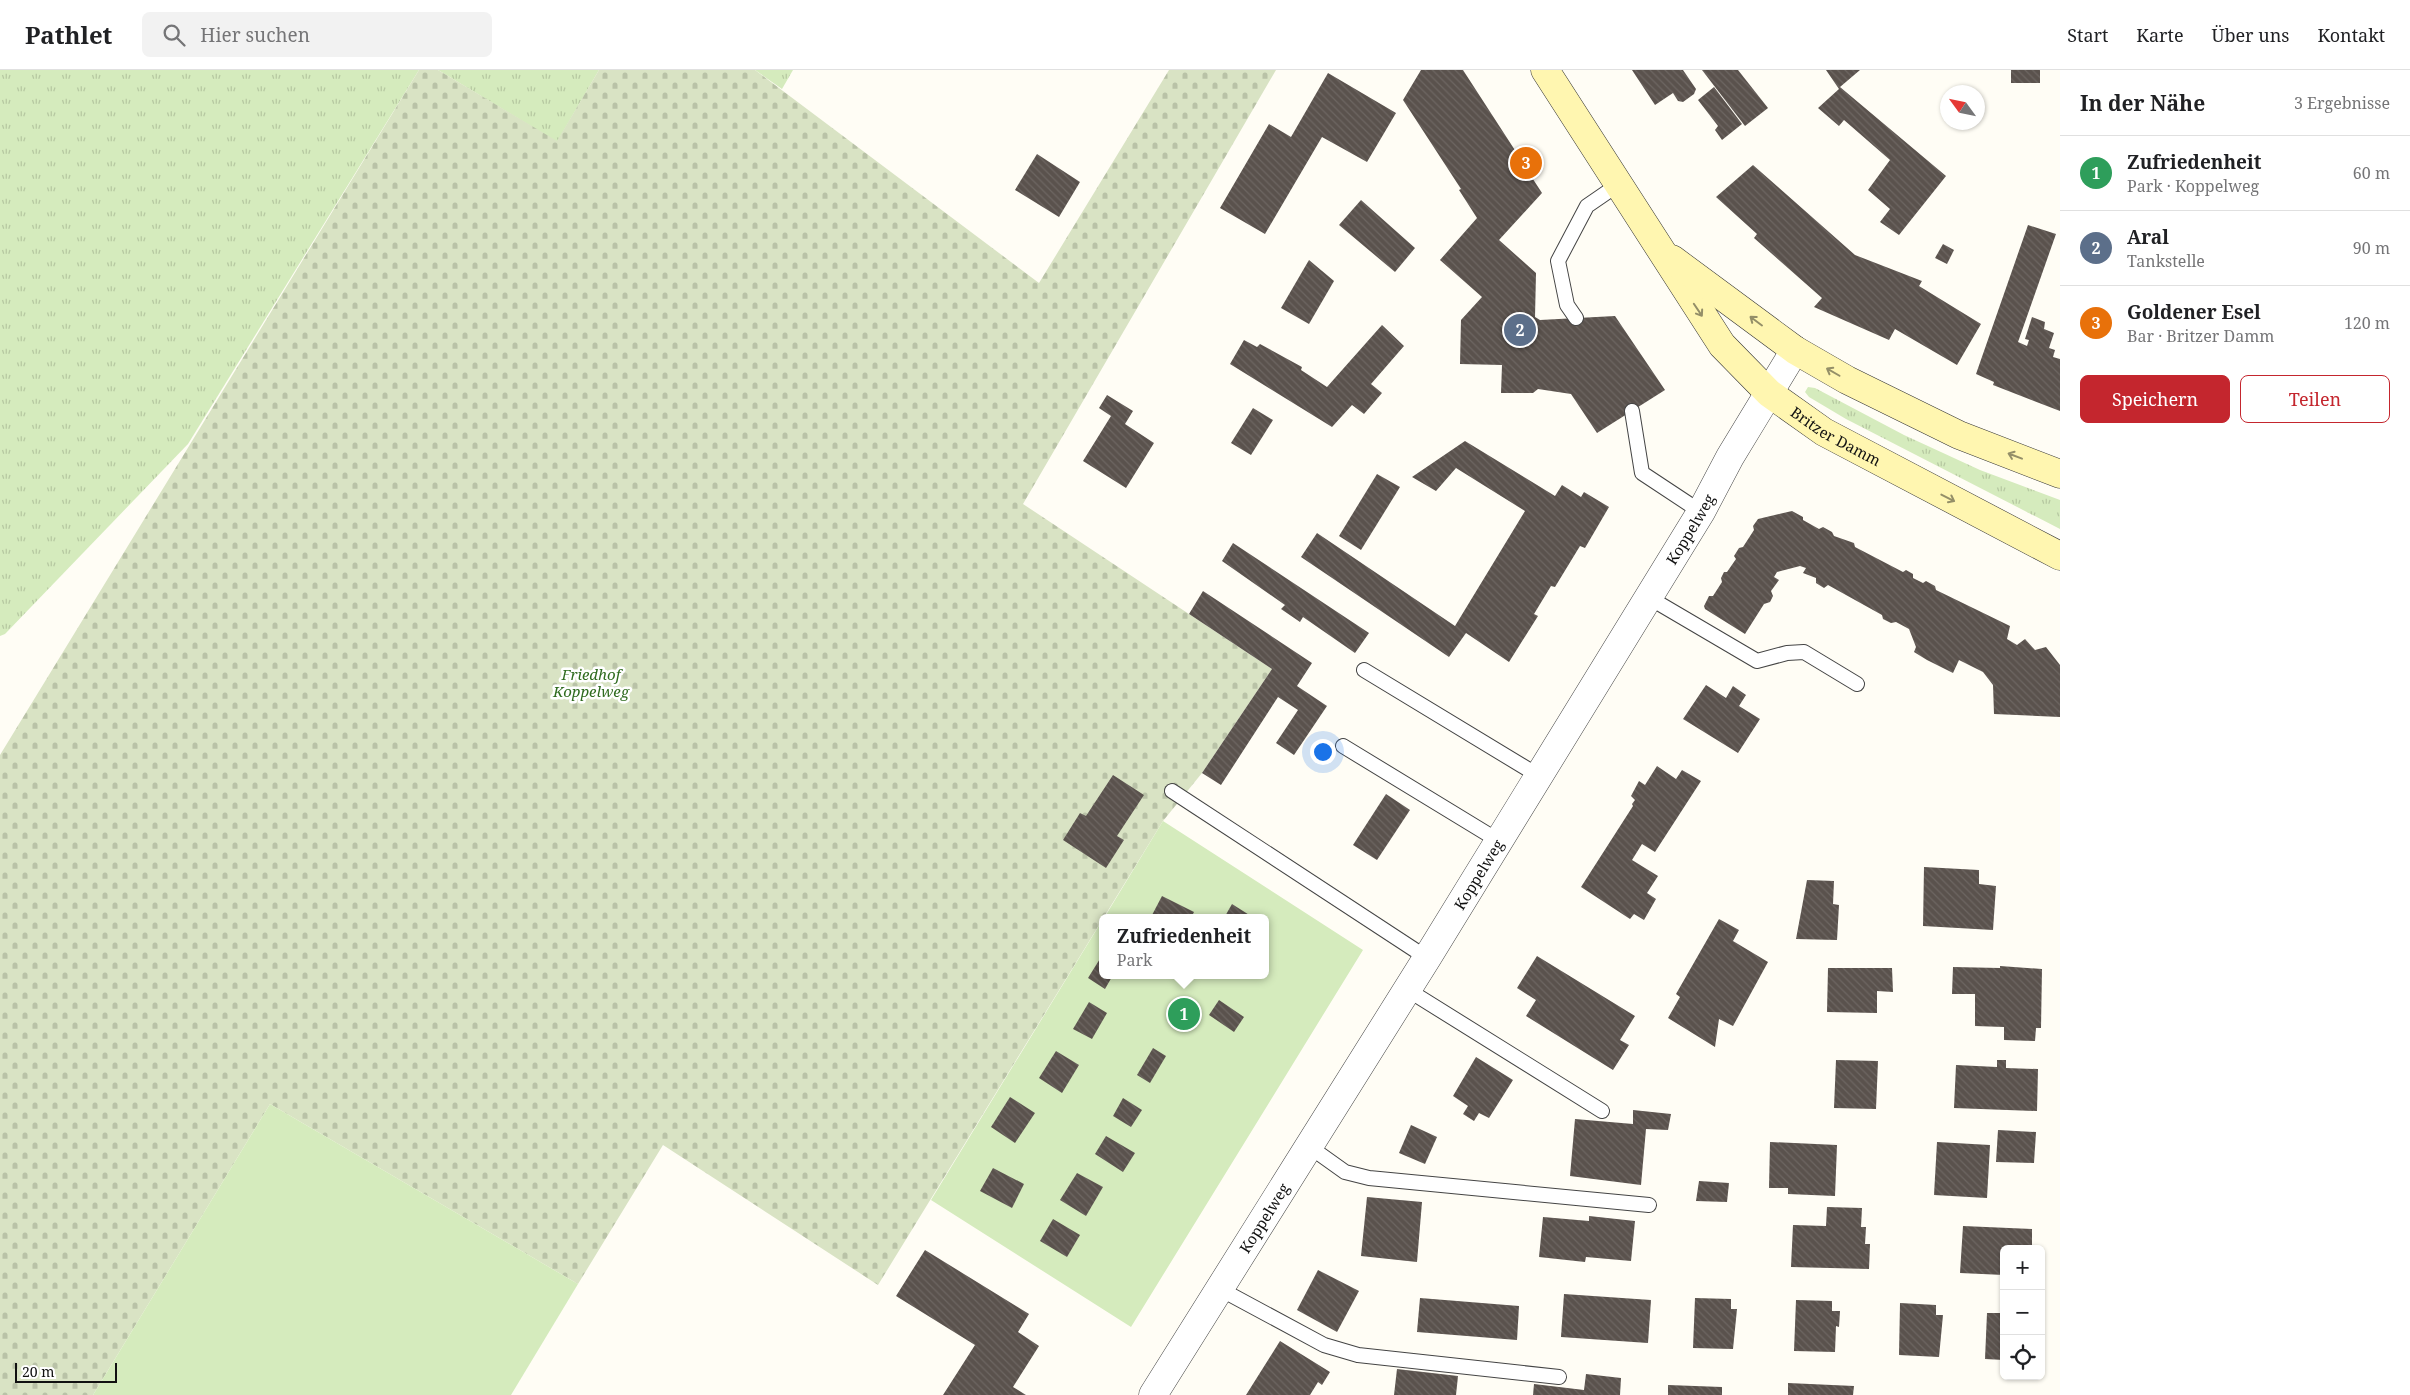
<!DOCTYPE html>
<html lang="de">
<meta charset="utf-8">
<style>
:root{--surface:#fff;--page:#f2f2f2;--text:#202124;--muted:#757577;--line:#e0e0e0;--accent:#c4262e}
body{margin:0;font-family:"Noto Serif",serif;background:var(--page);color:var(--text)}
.controls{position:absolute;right:15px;bottom:15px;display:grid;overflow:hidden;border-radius:8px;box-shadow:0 1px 4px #0004}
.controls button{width:45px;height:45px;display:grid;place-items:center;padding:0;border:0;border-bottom:1px solid var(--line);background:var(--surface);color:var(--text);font:25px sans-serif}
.compass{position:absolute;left:1940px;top:15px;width:45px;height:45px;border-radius:50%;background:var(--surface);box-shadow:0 1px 4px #0004;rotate:303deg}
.scale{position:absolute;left:15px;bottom:12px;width:102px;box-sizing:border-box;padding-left:5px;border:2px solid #111;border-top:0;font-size:14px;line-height:18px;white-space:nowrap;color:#111;-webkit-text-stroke:4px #fff;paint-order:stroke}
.you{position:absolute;left:1322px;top:681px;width:18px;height:18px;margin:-12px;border:4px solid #fff;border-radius:50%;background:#1a73e8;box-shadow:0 0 0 8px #1a73e833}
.badge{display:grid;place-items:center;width:32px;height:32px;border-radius:50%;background:var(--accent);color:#fff;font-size:16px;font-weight:700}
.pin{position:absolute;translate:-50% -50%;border:2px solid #fff;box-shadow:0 1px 5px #0006}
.popup{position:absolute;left:1099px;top:844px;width:170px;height:65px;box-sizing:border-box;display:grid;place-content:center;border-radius:8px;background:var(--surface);filter:drop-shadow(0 1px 4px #0005);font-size:16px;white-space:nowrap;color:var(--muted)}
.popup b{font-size:19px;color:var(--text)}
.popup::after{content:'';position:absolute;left:50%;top:100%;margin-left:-10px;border:10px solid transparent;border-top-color:var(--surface)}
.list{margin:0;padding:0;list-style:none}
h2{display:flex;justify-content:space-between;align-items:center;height:65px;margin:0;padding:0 20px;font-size:21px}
h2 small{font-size:16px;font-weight:400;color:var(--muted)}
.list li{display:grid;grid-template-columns:32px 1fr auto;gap:15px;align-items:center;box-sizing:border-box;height:75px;padding:0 20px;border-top:1px solid var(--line)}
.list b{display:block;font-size:19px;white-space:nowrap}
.list p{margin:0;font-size:16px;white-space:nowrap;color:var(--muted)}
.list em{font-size:16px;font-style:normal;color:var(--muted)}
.actions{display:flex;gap:10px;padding:15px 20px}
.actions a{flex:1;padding:11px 0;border:1px solid var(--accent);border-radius:8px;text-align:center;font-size:18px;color:var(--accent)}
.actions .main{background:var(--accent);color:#fff}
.icon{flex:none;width:28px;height:28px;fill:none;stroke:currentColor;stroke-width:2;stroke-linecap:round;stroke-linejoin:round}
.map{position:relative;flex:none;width:2060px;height:1325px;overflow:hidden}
header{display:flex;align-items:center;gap:30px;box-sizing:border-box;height:70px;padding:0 25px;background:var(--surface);border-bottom:1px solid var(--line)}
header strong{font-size:24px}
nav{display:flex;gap:28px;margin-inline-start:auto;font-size:18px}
.search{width:350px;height:45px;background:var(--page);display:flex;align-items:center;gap:12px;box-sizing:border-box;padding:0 18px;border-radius:8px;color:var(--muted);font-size:19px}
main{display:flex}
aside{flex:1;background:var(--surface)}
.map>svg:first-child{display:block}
.grass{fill:url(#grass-tufts)}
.cemetery{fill:url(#cemetery-stones)}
.garden{fill:#d5ebbd}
.building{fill:url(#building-back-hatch)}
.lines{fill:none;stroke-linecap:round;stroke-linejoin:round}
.service-casing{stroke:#444;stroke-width:16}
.minor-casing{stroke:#444;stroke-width:29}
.secondary-casing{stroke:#333;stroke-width:29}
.service{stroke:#fff;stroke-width:14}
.minor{stroke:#fff;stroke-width:28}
.secondary{stroke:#fff6b0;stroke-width:28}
.oneway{stroke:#948f68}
.labels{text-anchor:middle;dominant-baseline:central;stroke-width:5;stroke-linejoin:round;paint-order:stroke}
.street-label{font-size:15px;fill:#111;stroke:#fff}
.park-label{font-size:15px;font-style:italic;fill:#2f6b1f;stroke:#fff}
</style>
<header>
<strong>Pathlet</strong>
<div class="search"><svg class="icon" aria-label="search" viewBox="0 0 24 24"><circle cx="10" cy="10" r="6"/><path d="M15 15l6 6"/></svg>Hier suchen</div>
<nav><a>Start</a><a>Karte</a><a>Über uns</a><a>Kontakt</a></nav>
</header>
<main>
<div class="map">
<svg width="2060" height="1325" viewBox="0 0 2060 1325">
<defs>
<pattern id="grass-tufts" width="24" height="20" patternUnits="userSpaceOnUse" patternTransform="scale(1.25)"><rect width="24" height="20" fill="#d5ebbd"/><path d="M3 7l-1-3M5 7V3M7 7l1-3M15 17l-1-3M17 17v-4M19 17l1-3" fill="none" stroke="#b6c8a1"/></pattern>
<pattern id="cemetery-stones" width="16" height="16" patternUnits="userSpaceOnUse" patternTransform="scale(1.25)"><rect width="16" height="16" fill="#d9e3c4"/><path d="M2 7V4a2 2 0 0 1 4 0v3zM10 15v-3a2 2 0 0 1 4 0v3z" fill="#b9c2a7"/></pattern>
<pattern id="building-back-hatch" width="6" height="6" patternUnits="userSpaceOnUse" patternTransform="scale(1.25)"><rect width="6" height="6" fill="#5a524d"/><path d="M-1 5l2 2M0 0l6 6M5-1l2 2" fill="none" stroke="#6d6662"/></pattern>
</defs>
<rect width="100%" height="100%" fill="#fffdf5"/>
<!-- grass -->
<g class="grass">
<polygon points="0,0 419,0 188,374 5,564 0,566"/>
<polygon points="438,0 599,0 557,72"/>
<polygon points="755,0 793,0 782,19"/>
<polygon points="1808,317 1815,318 1904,365 1980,400 2060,430 2060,459 1846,349 1809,327 1805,322"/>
</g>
<!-- cemetery -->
<polygon class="cemetery" points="419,0 438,0 557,71 599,0 755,0 1039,213 1169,0 1276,0 1023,434 1272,599 1202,703 1163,751 878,1215 663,1075 578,1214 270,1034 93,1325 0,1325 0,685"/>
<!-- garden -->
<g class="garden">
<polygon points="1163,751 1363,880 1131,1257 931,1130 1103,849 1103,905 1265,905 1265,848 1104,848"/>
<polygon points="270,1034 578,1214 511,1325 93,1325"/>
</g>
<!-- building -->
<g class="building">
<polygon points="1421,0 1463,0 1520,88 1527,84 1536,99 1529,103 1542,123 1499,170 1536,203 1535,247 1540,250 1615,246 1665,320 1597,363 1571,324 1538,319 1533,323 1501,323 1502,295 1460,294 1461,250 1482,227 1440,190 1477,148 1459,120 1461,119 1403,30"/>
<polygon points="1632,0 1683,0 1696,19 1694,24 1683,32 1678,31 1673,23 1655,35"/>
<polygon points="1702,0 1738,0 1768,38 1745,56"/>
<polygon points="1826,0 1860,0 1840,17 1946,106 1899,165 1880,152 1890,139 1868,120 1890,90 1844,50 1839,56 1818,38 1839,19"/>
<rect x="2011" y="0" width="29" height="13"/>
<polygon points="1328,3 1396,43 1367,92 1322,67 1265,164 1220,138 1269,54 1291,67"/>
<polygon points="1714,17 1742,54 1722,70 1715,60 1718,56 1698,30"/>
<polygon points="1037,84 1080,112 1059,147 1015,120"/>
<polygon points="1753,95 1855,185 1922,211 1919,216 1981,254 1957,295 1895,259 1889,270 1814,237 1822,228 1754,168 1757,164 1716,127"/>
<polygon points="1361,130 1415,178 1395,202 1339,155"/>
<polygon points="2028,155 2056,164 2018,272 2027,276 2029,270 2025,269 2032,247 2045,252 2044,259 2054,263 2049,278 2055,280 2053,287 2060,289 2060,341 1993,315 1994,312 1976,304"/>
<polygon points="1943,174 1954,180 1947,194 1935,188"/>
<polygon points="1309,190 1334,211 1309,254 1281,238"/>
<polygon points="1382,255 1404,276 1371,314 1382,323 1364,344 1352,335 1332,357 1230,294 1244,270 1257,277 1260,274 1302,297 1301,300 1327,317"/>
<polygon points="1107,325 1133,341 1125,354 1154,373 1126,418 1083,391 1111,346 1099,338"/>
<polygon points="1253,338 1273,350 1251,385 1231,373"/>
<polygon points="1465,371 1555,426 1562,415 1581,427 1584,422 1609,437 1585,478 1580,476 1555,517 1551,516 1534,544 1538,546 1509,592 1466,563 1449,587 1301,487 1317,463 1455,556 1525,441 1456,398 1436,421 1412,407"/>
<polygon points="1377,404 1400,417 1361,480 1339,466"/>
<polygon points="1792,441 1803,447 1803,450 1819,459 1823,457 1832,462 1834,466 1854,473 1855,477 1903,502 1906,500 1913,504 1913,508 1923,513 1926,511 1935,516 1936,520 2010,556 2007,569 2017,575 2025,569 2035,580 2046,577 2060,595 2060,647 1994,644 1993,615 1983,602 1959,590 1953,603 1927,590 1914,582 1916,577 1909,559 1896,552 1891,553 1883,549 1882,545 1828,515 1824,518 1816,513 1816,508 1803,503 1806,498 1800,496 1777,502 1774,507 1779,510 1771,521 1773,526 1770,532 1764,534 1745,564 1705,539 1704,536 1709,526 1713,526 1722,512 1721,508 1724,502 1727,502 1736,489 1734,486 1739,478 1743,477 1754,460 1753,456 1758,449"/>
<polygon points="1233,473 1369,563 1355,583 1303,547 1300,552 1281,539 1285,535 1222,491"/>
<polygon points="1203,521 1312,593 1297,616 1327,636 1294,685 1276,673 1298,640 1278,627 1221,715 1202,703 1272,599 1189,544"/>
<polygon points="1706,615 1726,628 1733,616 1746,625 1739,636 1760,649 1738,683 1683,649"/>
<polygon points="1657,696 1676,709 1682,700 1701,711 1655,782 1642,774 1632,790 1658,806 1647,823 1656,829 1644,850 1634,844 1630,849 1581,817 1633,736 1632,734 1635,730 1631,726 1639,711 1645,715"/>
<polygon points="1113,705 1144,725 1117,766 1124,770 1106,798 1063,770 1080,743 1086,746"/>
<polygon points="1386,724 1410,740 1377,790 1353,775"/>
<polygon points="1924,797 1979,800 1979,814 1996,816 1993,860 1923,856"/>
<polygon points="1807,810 1834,811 1833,834 1839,835 1837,870 1796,869"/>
<polygon points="1162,826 1194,842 1191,848 1151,847"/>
<polygon points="1232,834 1254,848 1224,848"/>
<polygon points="1719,849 1739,860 1733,871 1768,892 1733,956 1719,949 1715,977 1668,948 1680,927 1676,924"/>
<polygon points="1103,884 1103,905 1113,905 1105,919 1088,908"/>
<polygon points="1537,886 1635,946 1620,970 1629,975 1613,1000 1526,946 1536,930 1517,918"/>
<polygon points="2000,896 2042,899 2041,958 2036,958 2035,971 2004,970 2004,957 1975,956 1975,924 1952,924 1953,897 2000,898"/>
<polygon points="1828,898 1892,898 1893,922 1877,921 1877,943 1827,942"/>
<polygon points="1219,930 1244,947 1234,962 1209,945"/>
<polygon points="1089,932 1107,943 1092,969 1073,959"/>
<polygon points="1153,978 1166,986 1150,1013 1137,1005"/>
<polygon points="1056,981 1079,995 1062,1023 1039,1008"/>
<polygon points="1476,987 1513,1010 1489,1048 1479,1043 1474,1051 1463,1044 1468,1036 1453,1026"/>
<polygon points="1836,990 1878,991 1876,1039 1834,1038"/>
<polygon points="1997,990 2006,990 2006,998 2038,999 2037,1041 1954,1038 1956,995 1997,997"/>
<polygon points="1010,1027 1035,1043 1015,1073 991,1057"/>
<polygon points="1123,1028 1142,1040 1131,1057 1113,1046"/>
<polygon points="1633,1040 1671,1044 1668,1060 1646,1059 1641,1115 1570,1106 1575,1049 1633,1054"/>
<polygon points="1411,1055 1437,1067 1425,1094 1399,1083"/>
<polygon points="1998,1060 2036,1062 2034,1093 1996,1092"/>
<polygon points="1106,1066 1135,1083 1123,1102 1095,1084"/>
<polygon points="1770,1072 1837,1075 1835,1126 1788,1124 1788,1118 1769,1118"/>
<polygon points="1937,1072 1990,1075 1987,1128 1934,1125"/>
<polygon points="993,1098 1024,1114 1012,1138 980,1121"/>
<polygon points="1077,1103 1103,1117 1086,1146 1060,1130"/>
<polygon points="1699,1111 1729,1113 1727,1132 1696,1131"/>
<polygon points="1367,1127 1422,1132 1417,1192 1361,1186"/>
<polygon points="1827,1137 1862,1138 1861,1157 1866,1157 1865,1174 1870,1174 1869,1199 1791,1197 1793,1155 1826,1156"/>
<polygon points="1589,1146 1635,1151 1631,1191 1586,1187 1585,1192 1539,1187 1543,1147 1589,1151"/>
<polygon points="1053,1149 1080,1165 1067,1187 1040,1171"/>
<polygon points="1963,1156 2032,1159 2032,1179 2004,1179 2004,1205 1960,1203"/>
<polygon points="925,1180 1029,1244 1018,1262 1039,1276 1013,1317 1026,1325 943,1325 975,1275 896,1226"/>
<polygon points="1318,1200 1359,1221 1337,1262 1297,1240"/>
<polygon points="1564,1224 1651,1230 1648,1273 1561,1267"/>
<polygon points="1420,1228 1519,1236 1517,1270 1417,1262"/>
<polygon points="1695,1228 1731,1229 1731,1239 1737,1239 1733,1279 1693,1278"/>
<polygon points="1796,1230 1832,1231 1832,1241 1840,1241 1839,1257 1836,1256 1835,1282 1794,1281"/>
<polygon points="1900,1233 1936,1235 1936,1245 1943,1245 1939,1287 1899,1285"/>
<polygon points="1987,1243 2004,1243 2004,1290 1985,1289"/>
<polygon points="1280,1271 1330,1302 1322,1315 1318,1312 1310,1325 1246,1325"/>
<polygon points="1397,1299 1458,1306 1456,1325 1394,1325"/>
<polygon points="1586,1304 1621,1308 1620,1325 1533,1325 1534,1314 1584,1320"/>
<polygon points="1788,1313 1854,1316 1853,1325 1788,1325"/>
<polygon points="1668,1315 1722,1317 1722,1325 1668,1325"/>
</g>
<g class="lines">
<!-- service casing -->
<g class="service-casing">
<g id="service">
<polyline points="1576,248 1567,235 1558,191 1587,136 1619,114"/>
<polyline points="1632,341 1642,403 1701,442"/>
<polyline points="1648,527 1757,591 1787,583 1804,582 1857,614"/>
<polyline points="1364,600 1539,706"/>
<polyline points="1343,676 1499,771"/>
<polyline points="1172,721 1427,888"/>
<polyline points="1408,920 1602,1041"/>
<polyline points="1310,1077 1345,1102 1369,1108 1649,1135"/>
<polyline points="1220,1219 1324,1275 1358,1285 1559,1307"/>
</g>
</g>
<!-- minor casing -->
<g class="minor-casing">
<g id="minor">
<path id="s1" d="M 1153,1325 L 1427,888 L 1701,442 L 1730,387 L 1795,280"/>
</g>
</g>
<!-- secondary casing -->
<g class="secondary-casing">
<g id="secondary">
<path id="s2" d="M 1545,0 L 1722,275 L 1769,323 L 1824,362 L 2060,486"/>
<polyline points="1672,189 1795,280 1847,310 1959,365 2060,404"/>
</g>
</g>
<!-- service -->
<use href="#service" class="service"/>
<!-- minor -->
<use href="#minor" class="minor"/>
<!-- secondary -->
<use href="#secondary" class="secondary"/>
</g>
<!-- one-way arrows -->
<defs><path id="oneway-shaft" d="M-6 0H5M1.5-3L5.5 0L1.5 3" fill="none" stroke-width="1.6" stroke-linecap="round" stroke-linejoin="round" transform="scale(1.25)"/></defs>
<g class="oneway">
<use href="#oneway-shaft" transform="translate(1698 240) rotate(56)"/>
<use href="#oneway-shaft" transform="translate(1756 251) rotate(-143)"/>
<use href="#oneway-shaft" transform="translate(1833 302) rotate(-150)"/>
<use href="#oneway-shaft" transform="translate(2015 386) rotate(-159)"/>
<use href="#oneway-shaft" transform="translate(1948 428) rotate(27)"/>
</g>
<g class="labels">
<!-- street labels -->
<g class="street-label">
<text stroke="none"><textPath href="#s2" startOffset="474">Britzer Damm</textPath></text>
<text stroke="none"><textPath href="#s1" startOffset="1019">Koppelweg</textPath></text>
<text stroke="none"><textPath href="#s1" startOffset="614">Koppelweg</textPath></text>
<text stroke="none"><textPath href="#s1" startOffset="209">Koppelweg</textPath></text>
</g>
<!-- park labels -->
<g class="park-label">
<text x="591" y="604">Friedhof<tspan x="591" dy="17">Koppelweg</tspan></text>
</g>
</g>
</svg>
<div class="controls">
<button>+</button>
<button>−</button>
<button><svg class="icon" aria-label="locate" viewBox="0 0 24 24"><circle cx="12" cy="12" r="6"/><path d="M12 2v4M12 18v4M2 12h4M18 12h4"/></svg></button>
</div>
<svg class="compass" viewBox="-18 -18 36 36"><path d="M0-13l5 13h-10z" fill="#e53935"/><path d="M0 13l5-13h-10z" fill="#757577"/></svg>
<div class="scale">20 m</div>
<div class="you"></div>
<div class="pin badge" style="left:1184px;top:944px;background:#2e9e5b">1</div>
<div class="popup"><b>Zufriedenheit</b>Park</div>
<div class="pin badge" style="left:1520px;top:260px;background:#5c6f8a">2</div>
<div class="pin badge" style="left:1526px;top:93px;background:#e8710a">3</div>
</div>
<aside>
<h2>In der Nähe<small>3 Ergebnisse</small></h2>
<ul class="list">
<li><span class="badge" style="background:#2e9e5b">1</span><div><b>Zufriedenheit</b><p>Park · Koppelweg</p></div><em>60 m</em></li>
<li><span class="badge" style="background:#5c6f8a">2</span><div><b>Aral</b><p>Tankstelle</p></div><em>90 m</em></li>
<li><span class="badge" style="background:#e8710a">3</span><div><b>Goldener Esel</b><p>Bar · Britzer Damm</p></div><em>120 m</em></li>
</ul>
<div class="actions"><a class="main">Speichern</a><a>Teilen</a></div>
</aside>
</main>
